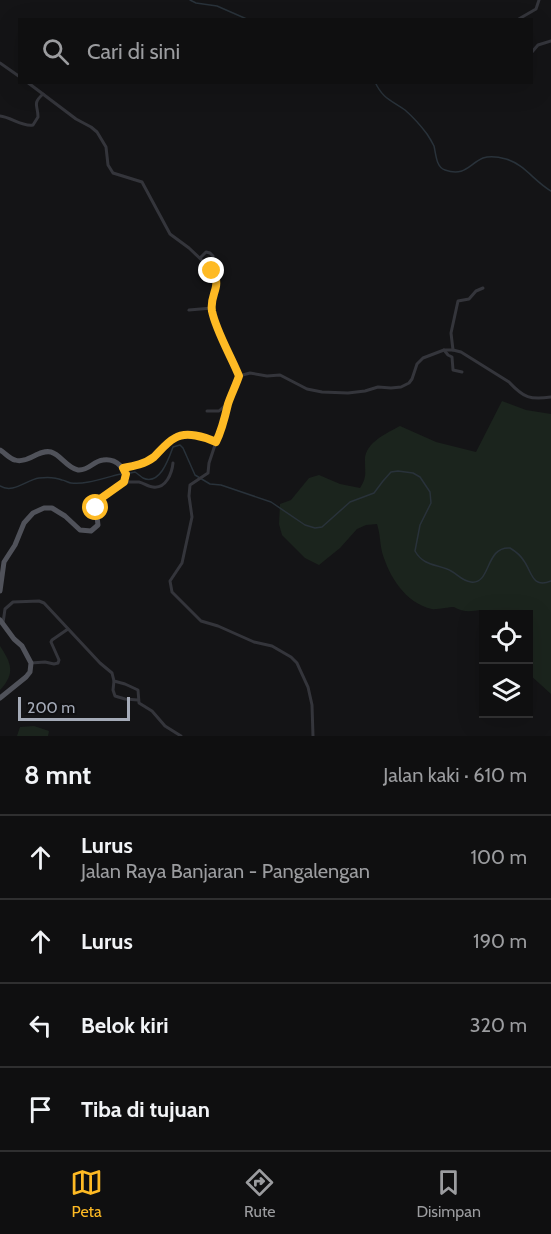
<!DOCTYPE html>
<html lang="id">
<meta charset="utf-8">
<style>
:root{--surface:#0f0f10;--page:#181819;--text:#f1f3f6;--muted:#9b9c9f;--line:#2f2f30;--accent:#feba24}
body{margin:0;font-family:Cabin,sans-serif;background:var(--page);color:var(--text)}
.controls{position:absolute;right:18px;bottom:18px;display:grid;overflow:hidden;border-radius:0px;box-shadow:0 6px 24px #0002}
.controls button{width:54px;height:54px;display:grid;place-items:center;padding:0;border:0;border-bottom:2px solid var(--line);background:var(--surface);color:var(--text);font:30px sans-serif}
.scale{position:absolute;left:18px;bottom:15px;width:112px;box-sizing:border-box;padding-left:6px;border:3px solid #a4aab7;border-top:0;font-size:16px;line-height:21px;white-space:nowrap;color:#a4aab7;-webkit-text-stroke:4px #0f0f11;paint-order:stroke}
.stop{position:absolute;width:18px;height:18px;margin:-14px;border:4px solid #feba24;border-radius:50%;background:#fff}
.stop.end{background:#feba24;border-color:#fff;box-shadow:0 2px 6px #0008}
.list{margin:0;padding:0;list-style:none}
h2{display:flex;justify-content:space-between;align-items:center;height:78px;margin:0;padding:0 24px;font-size:26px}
h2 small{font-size:20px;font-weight:400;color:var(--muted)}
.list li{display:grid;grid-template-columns:39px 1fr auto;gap:18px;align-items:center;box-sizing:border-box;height:84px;padding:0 24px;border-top:2px solid var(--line)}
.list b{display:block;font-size:22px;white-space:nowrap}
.list p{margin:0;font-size:20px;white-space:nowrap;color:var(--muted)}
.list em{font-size:20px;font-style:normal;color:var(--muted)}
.icon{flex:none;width:33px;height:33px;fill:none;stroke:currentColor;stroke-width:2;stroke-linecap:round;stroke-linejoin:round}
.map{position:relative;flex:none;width:551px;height:736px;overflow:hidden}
.search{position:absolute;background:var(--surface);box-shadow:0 6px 24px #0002;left:18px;right:18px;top:18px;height:66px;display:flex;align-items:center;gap:15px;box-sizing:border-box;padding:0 21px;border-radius:0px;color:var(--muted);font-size:22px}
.sheet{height:414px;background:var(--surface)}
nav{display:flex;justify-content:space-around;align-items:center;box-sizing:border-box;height:84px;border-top:2px solid var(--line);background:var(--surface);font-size:16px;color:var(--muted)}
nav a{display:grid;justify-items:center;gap:3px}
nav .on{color:var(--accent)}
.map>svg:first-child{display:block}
.green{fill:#1b241d}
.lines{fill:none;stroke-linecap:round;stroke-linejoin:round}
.stream{stroke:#29323a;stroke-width:1.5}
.minor{stroke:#34353b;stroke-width:3}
.primary{stroke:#50525a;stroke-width:5}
.route{stroke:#feba24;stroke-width:8}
</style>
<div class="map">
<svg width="551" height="736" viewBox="0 0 551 736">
<rect width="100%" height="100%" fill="#141416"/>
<!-- green -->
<g class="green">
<path d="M 502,401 L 526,410 L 551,414 L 551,694 L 529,674 L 528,614 L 485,614 L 482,610 C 471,611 464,613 454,607 C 449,607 436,610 432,609 C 405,603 389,576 382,552 C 380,543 380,533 377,524 L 366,525 L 357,529 L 340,548 L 319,565 L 305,558 L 282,535 L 279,524 L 280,504 L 291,500 L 309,478 L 319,475 L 340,484 L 360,488 C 367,477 365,473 365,461 C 364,443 387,433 400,426 L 436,442 L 476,452 Z"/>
<path d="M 0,646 C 11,663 16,673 0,690 Z"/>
<polygon points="34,726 49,731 48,736 17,736 20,727"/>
</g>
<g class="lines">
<!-- stream -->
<g class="stream">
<polyline points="190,0 196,3 217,6 249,20"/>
<path d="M 375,82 C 383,99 391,100 405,110 C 413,117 421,126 427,134 C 429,137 432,142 434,146 C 436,154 436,167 445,170 C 465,177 469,164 483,158 C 489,156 499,157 506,159 C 524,164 535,182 551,191"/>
<path d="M 126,474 L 135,472 C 138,474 140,476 143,478 C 160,486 169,458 173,447 L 180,445 L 183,448 L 195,475 L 210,484 L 221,485 L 271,502 L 305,525 L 315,528 L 322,527 L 350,502 L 374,493 L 383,481 L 391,472 L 398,471 L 413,473 L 420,477 L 430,492 L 431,503 L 420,525 L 415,551 C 423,565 434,564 447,569 C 456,572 461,581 471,582 C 491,585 485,546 510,548 C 515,551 521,556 524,561 C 532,572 532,589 551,581"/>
<path d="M 0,486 C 13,494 26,480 39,478 C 47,477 55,477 62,480 C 64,480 69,483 71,483 C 87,485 106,477 121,474"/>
</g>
<!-- minor -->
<g class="minor">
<polyline points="517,20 536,9 539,0"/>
<polyline points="532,52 538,45 551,41"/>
<polyline points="0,63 20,77"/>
<path d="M 27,82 L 76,119 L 91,127 L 97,132 L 106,147 L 108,165 L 113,173 L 142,182 L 170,234 L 189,248 L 208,266 L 215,275 L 216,286 L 211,300 L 213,314 L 239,376 C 236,385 231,395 228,404 C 225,417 222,430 216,442 C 205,437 186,431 175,438 C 167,442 161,451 154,457 C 145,464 134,466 123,468"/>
<path d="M 0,116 C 11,117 22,127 33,125 L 38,117 C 38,105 32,104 43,94"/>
<polyline points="200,258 206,252 210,253 213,256"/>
<polyline points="189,310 212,308"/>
<polyline points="444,350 448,355 452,357 453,370 462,372"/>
<polyline points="453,350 451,333 458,301 469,299 476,291 483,288"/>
<path d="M 239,376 L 250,373 L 267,376 L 280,375 L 307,389 L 322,392 L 348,393 L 365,391 L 378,387 L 391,388 L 401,387 L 409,383 L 412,379 L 417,364 L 423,358 L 444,350 L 453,350 L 461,352 L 509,382 C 524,398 530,400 551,397"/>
<polyline points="207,411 219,411 228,403"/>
<polyline points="216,442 209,463 208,473 190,485 189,496 192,517 182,563 170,581 172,592 201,621 218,626 254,642 272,646 291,657 297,663 308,687 312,705 313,736"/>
<path d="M 124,482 C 129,482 134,482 139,482 C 144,483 148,487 153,487 C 166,489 172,473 173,463"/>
<polyline points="3,623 5,609 13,602 39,601 44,603 100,663 112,673 114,681 125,684 138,690 139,703 152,711 165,726 181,736"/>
<polyline points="31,663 45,662 54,664 58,663 59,660 51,642 52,640 68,629"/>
<polyline points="114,681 113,690 115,696 125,699 138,700"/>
</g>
<!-- primary -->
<g class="primary">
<path d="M 0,450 C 5,453 10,459 15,460 C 27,464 39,449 51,452 C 61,455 67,468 78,470 C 89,471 93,461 103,460 C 116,458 128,469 124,482 L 100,499 L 98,502 L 96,508 L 98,525 L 91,531 L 80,530 L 65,516 L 52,508 L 44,508 L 33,513 L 24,523 L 15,545 L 4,562 L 0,591"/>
<polyline points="0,620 14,639 22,646 31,663 30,672 26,677 0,698"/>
</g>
</g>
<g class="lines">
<!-- route -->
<path class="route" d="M 96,508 L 100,499 L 124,482 L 126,474 L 123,468 C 134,466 145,464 154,457 C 160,451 167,442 175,438 C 186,431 205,437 216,442 C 222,430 225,417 228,404 C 231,395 236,385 239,376 C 231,356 216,331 212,311 C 209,294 223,287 212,271"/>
</g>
</svg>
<div class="controls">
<button><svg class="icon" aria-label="locate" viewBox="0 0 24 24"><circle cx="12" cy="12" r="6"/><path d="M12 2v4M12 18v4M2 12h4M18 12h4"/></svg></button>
<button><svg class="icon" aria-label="layers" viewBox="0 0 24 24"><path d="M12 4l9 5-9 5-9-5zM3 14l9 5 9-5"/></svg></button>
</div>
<div class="scale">200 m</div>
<div class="stop" style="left:96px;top:508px"></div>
<div class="stop end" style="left:212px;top:271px"></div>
<div class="search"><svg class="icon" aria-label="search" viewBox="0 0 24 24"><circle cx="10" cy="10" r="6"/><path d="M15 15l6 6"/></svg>Cari di sini</div>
</div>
<section class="sheet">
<h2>8 mnt<small>Jalan kaki · 610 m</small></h2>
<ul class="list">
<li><svg class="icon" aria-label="ahead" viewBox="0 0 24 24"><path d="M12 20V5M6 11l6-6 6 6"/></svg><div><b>Lurus</b><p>Jalan Raya Banjaran - Pangalengan</p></div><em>100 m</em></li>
<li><svg class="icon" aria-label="ahead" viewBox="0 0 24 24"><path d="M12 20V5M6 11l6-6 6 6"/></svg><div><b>Lurus</b></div><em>190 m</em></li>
<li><svg class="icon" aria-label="left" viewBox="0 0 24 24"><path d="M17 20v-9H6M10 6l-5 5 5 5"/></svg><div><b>Belok kiri</b></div><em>320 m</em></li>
<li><svg class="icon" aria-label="arrive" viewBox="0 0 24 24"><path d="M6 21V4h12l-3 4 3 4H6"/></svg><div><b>Tiba di tujuan</b></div></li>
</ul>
</section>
<nav>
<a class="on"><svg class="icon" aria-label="map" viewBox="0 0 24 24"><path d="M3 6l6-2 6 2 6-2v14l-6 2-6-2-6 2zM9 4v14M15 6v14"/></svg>Peta</a>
<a><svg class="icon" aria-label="directions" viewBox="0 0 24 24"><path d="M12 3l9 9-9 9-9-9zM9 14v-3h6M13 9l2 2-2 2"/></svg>Rute</a>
<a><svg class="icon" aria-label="saved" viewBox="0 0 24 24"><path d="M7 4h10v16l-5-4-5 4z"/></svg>Disimpan</a>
</nav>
